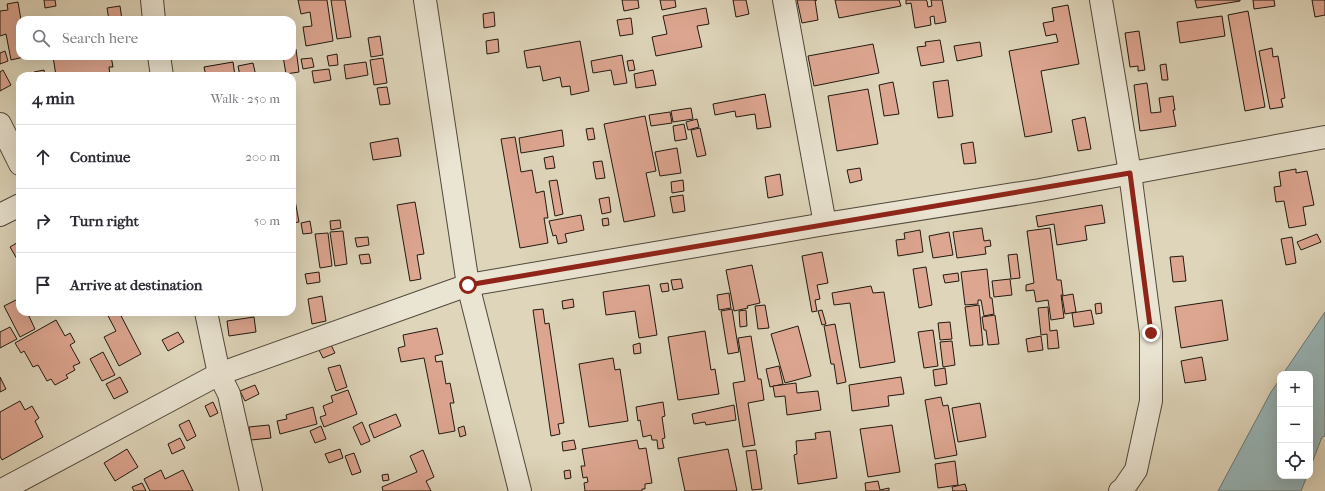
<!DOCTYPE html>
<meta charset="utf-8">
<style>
:root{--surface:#fff;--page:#f2f2f3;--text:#2b2b33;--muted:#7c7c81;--line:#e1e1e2}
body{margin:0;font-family:"IM FELL French Canon",serif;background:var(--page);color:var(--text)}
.controls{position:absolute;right:12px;bottom:12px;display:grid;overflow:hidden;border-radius:8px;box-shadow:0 4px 16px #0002}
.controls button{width:36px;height:36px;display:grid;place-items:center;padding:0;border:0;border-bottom:1px solid var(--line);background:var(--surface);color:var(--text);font:20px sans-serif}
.stop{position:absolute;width:12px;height:12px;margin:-9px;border:3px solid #8f2418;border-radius:50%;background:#fff}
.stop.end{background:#8f2418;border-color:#fff;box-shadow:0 1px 4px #0008}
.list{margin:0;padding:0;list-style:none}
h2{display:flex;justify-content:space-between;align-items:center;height:52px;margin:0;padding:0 16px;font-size:17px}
h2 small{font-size:13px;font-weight:400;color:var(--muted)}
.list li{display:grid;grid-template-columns:26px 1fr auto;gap:12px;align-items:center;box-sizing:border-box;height:64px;padding:0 16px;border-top:1px solid var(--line)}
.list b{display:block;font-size:15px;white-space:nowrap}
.list em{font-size:13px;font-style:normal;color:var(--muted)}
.icon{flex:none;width:22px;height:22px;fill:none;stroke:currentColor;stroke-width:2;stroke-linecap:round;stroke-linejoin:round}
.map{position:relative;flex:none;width:1325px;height:491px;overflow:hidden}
.search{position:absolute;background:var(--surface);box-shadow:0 4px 16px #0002;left:16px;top:16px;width:280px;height:44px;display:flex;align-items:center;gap:10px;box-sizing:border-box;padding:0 14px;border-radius:12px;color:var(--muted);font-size:15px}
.panel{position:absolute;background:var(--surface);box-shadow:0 4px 16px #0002;left:16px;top:72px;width:280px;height:244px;border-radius:12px}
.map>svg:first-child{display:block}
.water{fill:#97b6b9;stroke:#687775}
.building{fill:#dda691;stroke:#211910}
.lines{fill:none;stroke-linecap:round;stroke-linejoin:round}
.minor-casing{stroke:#50483a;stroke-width:24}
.minor{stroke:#eae4d2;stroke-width:22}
.route{stroke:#8f2418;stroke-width:5}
</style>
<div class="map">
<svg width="1325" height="491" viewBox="0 0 1325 491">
<rect width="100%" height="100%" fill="#ded5ba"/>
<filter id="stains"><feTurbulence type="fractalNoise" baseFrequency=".005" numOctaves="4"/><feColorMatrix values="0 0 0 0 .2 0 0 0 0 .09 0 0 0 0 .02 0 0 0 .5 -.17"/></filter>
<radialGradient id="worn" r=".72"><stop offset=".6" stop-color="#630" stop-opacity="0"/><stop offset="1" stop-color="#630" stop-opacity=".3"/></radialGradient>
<!-- water -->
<g class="water">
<polygon points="1325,312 1325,436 1322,437 1310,468 1310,374 1283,374"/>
<polygon points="1280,379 1280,476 1307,476 1301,491 1218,491 1271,392"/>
</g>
<!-- building -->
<g class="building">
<polygon points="44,0 55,0 56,6 45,8"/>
<polygon points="298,0 327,0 333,41 306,46 303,27 312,26 310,12 301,14"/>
<polygon points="331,0 345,0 351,37 337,39"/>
<polygon points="622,0 638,0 639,8 624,11"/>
<polygon points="660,0 675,0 676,7 662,10"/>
<polygon points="733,0 746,0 749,14 736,17"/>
<polygon points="797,0 817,0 815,0 818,20 802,23"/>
<polygon points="835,0 899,0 901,6 839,18"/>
<polygon points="906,0 926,0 927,1 928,7 932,6 931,0 942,0 946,22 935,24 934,16 930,17 931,25 915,28 911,3 906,4"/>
<polygon points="1195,0 1240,0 1240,1 1197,8"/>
<polygon points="1253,0 1274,0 1275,6 1254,9"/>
<polygon points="1312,0 1325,0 1325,15 1315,17"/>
<polygon points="18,2 21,20 20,20 20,56 28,56 11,60 6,34 0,36 0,11 8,10 7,4"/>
<polygon points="1068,5 1079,64 1041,71 1052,132 1025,137 1009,51 1058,42 1056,34 1046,36 1043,23 1054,21 1052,8"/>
<polygon points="120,6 122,20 109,20 107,8"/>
<polygon points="706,8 709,24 697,26 702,47 656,56 652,37 667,34 663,16"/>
<polygon points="1248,11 1265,107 1245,111 1228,15"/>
<polygon points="494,12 495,26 484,28 483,14"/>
<polygon points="1222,16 1225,36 1180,43 1177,22"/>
<polygon points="631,18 633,34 620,36 617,20"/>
<polygon points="1139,31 1145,70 1138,71 1138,66 1130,67 1125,33"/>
<polygon points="380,36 383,55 371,57 368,38"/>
<polygon points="498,39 499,52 487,54 486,41"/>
<polygon points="940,40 944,62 921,66 917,47 926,46 925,42"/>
<polygon points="580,41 589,91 571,95 570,86 562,87 560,77 543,81 540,66 527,68 524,51"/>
<polygon points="980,42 982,56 957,61 954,46"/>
<polygon points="873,44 879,73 814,86 808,56"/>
<polygon points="1272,48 1273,57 1278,56 1285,98 1281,99 1283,107 1270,109 1259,51"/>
<polygon points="296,49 299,72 286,74 283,56 292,56 292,50"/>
<polygon points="5,51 8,61 0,64 0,53"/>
<polygon points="337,54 338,65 329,66 327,56"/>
<polygon points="622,55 627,83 614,85 611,70 593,73 591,61"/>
<polygon points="53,56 111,56 113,67 109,67 110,76 56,76"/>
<polygon points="312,58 314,67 303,69 301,59"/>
<polygon points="383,58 387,83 374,85 370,60"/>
<polygon points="633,60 635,70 629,71 627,61"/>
<polygon points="233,62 235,76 206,76 204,67"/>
<polygon points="366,62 368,75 346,79 344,65"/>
<polygon points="253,63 256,76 240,76 238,66"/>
<polygon points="1166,64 1168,80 1162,80 1160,65"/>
<polygon points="329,69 331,80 314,83 312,71"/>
<polygon points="3,70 11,85 0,91 0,72"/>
<polygon points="44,70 45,76 35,76 34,72"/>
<polygon points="653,70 656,85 636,88 634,74"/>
<polygon points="948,80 953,116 938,118 933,82"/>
<polygon points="893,82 899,114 884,116 879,85"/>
<polygon points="1147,83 1151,113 1161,112 1159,98 1173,96 1175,110 1173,110 1176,126 1140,131 1134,85"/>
<polygon points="387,87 390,104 380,105 377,88"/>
<polygon points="868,89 878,144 837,151 828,96"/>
<polygon points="765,94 771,127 757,129 755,114 736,117 735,111 715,115 713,104"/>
<polygon points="691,108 693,119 673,122 671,111"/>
<polygon points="670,112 672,123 651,126 649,115"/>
<polygon points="645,116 656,171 646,173 655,216 624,222 604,124"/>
<polygon points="1085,117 1091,149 1078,151 1072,120"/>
<polygon points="697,119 699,127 688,130 686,122"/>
<polygon points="684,124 687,139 675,141 673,126"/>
<polygon points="593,128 595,139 588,140 586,129"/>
<polygon points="700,128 706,155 697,157 691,130"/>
<polygon points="562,130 564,146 521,153 519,138"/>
<polygon points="515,137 521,172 532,170 536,193 544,191 548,218 544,218 548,243 520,248 501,139"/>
<polygon points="398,138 401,156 373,160 370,143"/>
<polygon points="973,142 976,163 964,164 961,144"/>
<polygon points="677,148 681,173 660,176 655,152"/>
<polygon points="553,156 555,168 546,169 544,158"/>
<polygon points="602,161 605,178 596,179 593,162"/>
<polygon points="860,168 862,180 850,183 847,170"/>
<polygon points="1296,169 1296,173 1307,171 1314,205 1303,207 1306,225 1289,228 1284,201 1276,202 1274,187 1281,186 1279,172"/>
<polygon points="780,174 783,195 768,198 765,177"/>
<polygon points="557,180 563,214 555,216 549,181"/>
<polygon points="683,180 684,191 672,193 671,182"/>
<polygon points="292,184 299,222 292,223"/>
<polygon points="683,195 685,211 673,213 670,197"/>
<polygon points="609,197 611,212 602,214 599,199"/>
<polygon points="415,202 424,254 417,255 421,279 410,281 397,205"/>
<polygon points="1102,205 1105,223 1085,226 1087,240 1057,245 1054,224 1038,227 1036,216"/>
<polygon points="581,215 584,230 565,234 567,242 558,244 556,235 553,236 549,221"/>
<polygon points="608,218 609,225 603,226 602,219"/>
<polygon points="340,220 341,228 331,230 330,221"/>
<polygon points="310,221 312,233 303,234 301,223"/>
<polygon points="982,228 984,241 990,240 991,246 985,247 986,254 957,258 953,232"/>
<polygon points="1050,228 1057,280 1061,280 1063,295 1061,295 1064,318 1051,320 1048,300 1036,302 1034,290 1026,291 1026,285 1034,283 1027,231"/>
<polygon points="920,230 923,252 898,256 896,240 905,239 904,233"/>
<polygon points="343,231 347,264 335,266 330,232"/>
<polygon points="949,232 953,255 933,258 929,236"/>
<polygon points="328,233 332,266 320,268 315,234"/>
<polygon points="1317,234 1321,242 1301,250 1297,242"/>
<polygon points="368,237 369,245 357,247 355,238"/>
<polygon points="1292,237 1296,263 1286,265 1281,239"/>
<polygon points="20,241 20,264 10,247"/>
<polygon points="822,252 828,283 817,285 820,299 815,300 817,311 812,312 802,256"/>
<polygon points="369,254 371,263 361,264 359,255"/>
<polygon points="1017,254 1020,278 1011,279 1008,255"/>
<polygon points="1183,256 1186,281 1173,282 1170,257"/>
<polygon points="752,265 760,303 747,306 748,308 734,311 726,270"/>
<polygon points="926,267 932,305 919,308 913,269"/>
<polygon points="987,269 990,298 992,298 994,314 984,316 981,300 978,300 978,304 965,305 961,272"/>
<polygon points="319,272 320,282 307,284 305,274"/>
<polygon points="958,273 959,281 945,283 943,275"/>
<polygon points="681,279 683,288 673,290 671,280"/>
<polygon points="1010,279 1012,295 994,297 992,281"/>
<polygon points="668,283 669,291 662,292 660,284"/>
<polygon points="649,285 657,335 639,338 635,311 606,315 603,292"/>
<polygon points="871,286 873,293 884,292 895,362 860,368 850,303 834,305 832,293"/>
<polygon points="729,293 731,308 719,310 717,295"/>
<polygon points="1073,294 1076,312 1065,314 1062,296"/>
<polygon points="322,296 326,321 312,324 308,299"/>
<polygon points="20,298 20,312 27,312 35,329 20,337 4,306"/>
<polygon points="573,299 574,307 563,309 562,301"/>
<polygon points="1222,300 1228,340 1181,348 1175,307"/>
<polygon points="1101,303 1102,313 1096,314 1095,304"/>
<polygon points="765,305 769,328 758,329 755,306"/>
<polygon points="979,305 983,345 970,346 965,307"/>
<polygon points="1048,307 1050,331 1057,330 1059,348 1048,349 1047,334 1041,335 1038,308"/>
<polygon points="543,309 545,324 549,323 564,423 558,424 560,434 551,436 533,310"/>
<polygon points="732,309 739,352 728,354 721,311"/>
<polygon points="746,310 747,326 740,327 739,311"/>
<polygon points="822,310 826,324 822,325 818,311"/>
<polygon points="1091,310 1094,324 1074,327 1072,313"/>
<polygon points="106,312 119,312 141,354 119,366 104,337 116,331"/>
<polygon points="995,315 999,344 988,345 986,330 984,330 982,317"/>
<polygon points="254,317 256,332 229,336 227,321"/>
<polygon points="56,320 65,336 70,333 75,342 70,345 80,363 73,366 75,370 66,375 68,378 55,385 51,379 47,381 38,365 33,367 24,351 21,353 15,343"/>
<polygon points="950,322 952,339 940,340 938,323"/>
<polygon points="835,324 846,382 837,384 834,364 831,364 824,326"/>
<polygon points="798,326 811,376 785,383 771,334"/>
<polygon points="10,327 17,339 0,348 0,332"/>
<polygon points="437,328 443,354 435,356 436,362 442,361 446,384 450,383 454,403 450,403 455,431 439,434 424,358 401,362 398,348 405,346 403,335"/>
<polygon points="933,330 938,366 924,368 918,332"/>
<polygon points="705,331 711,370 715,369 719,394 678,400 668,337"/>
<polygon points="178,332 184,342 168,351 162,340"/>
<polygon points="751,336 758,379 761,379 764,400 748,403 755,445 743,447 733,383 745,381 738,338"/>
<polygon points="1041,336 1043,350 1028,352 1026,339"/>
<polygon points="952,341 955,365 943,367 940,342"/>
<polygon points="640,343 641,353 634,354 633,345"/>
<polygon points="331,345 335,353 323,358 319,350"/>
<polygon points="103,352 115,375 102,381 90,359"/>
<polygon points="1202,357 1206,380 1185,383 1181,361"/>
<polygon points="613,358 615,370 620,369 628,421 589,427 579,364"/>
<polygon points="340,365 347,387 336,391 328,368"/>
<polygon points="779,366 783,384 770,387 766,369"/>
<polygon points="945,368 947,384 935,386 933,370"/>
<polygon points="0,377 6,389 0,392"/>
<polygon points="120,377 128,392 114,399 106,384"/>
<polygon points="901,377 904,394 888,396 889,406 852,411 849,385"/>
<polygon points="796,383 797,393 818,391 821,410 787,415 785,396 775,397 773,386"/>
<polygon points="255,385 259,394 245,401 240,391"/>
<polygon points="348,390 357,414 324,427 320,417 326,415 323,406 333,402 331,396"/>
<polygon points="941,397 943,406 948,405 957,455 935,459 925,400"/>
<polygon points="20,401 25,410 32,406 39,418 35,421 43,437 2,460 0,456 0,412"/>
<polygon points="213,402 218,413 210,417 205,406"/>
<polygon points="663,402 665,416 662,417 665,438 662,439 664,448 658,449 657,440 652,440 651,435 643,437 640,420 638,421 636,407"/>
<polygon points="980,403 986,437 958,442 952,408"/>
<polygon points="734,405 736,420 706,425 705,422 694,424 692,414"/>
<polygon points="313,407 317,424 280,434 277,421 287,419 286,415"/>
<polygon points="396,414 401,426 374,438 369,425"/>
<polygon points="189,420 196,436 187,441 179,425"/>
<polygon points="362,422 370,441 361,445 353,427"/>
<polygon points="269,425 271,438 251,440 249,427"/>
<polygon points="892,425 900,472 868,477 860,429"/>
<polygon points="321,426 326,439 315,443 310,431"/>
<polygon points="464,426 466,435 460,437 458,428"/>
<polygon points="830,431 837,478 798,484 794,455 797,454 796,441 816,439 815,433"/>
<polygon points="180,438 185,448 172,454 168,444"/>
<polygon points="574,440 576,449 563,451 562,442"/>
<polygon points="637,440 639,449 646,448 652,483 645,484 645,489 642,489 642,491 585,491 584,483 588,482 587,477 583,478 581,466 585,466 582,449"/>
<polygon points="127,449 138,467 115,481 104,463"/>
<polygon points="340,449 343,458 329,463 325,454"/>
<polygon points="728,449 737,491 685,491 678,458"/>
<polygon points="423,450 434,477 426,481 431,491 383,491 382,487 417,472 410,456"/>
<polygon points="756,450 762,489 752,490 746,451"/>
<polygon points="354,453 361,472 352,475 345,456"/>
<polygon points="955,461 958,485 938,488 935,464"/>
<polygon points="161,470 165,479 183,470 193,491 150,491 144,479"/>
<polygon points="570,470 571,478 565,479 564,471"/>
<polygon points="388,474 389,480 383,481 382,475"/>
<polygon points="878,481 880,490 889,488 889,491 866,491 865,483"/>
<polygon points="142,483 146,491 134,491 132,487"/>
<polygon points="965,484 967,491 953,491 952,487"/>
</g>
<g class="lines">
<!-- minor casing -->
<g class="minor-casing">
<g id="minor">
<polyline points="152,0 154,20"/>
<polyline points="425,0 468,285 520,491"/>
<polyline points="784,0 825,224"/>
<polyline points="1101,0 1130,173 1151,333 1151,401 1136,470 1123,489 1120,491"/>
<polyline points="159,56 162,76"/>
<polyline points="0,124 20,164"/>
<polyline points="0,215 20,205"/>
<polyline points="206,312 219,374 229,394 251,491"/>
<polyline points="0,491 219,374 468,285 825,224 1040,190 1325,137"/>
</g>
</g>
<!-- minor -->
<use href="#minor" class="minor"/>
</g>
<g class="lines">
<!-- route -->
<polyline class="route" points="468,285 1130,173 1151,333"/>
</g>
<rect width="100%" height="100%" filter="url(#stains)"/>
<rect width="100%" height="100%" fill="url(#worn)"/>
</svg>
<div class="controls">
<button>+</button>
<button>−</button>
<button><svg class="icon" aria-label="locate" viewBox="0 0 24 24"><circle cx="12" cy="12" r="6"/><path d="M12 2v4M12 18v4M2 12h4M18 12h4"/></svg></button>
</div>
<div class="stop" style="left:468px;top:285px"></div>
<div class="stop end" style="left:1151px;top:333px"></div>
<div class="search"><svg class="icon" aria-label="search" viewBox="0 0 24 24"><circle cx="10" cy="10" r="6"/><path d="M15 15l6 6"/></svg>Search here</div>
<section class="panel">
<h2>4 min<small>Walk · 250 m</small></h2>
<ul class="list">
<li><svg class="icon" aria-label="ahead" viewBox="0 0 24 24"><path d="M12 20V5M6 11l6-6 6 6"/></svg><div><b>Continue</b></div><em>200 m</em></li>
<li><svg class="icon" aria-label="right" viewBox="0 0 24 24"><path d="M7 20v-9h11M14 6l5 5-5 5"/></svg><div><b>Turn right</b></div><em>50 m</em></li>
<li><svg class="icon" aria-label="arrive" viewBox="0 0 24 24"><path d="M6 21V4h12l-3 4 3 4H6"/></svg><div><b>Arrive at destination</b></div></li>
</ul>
</section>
</div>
